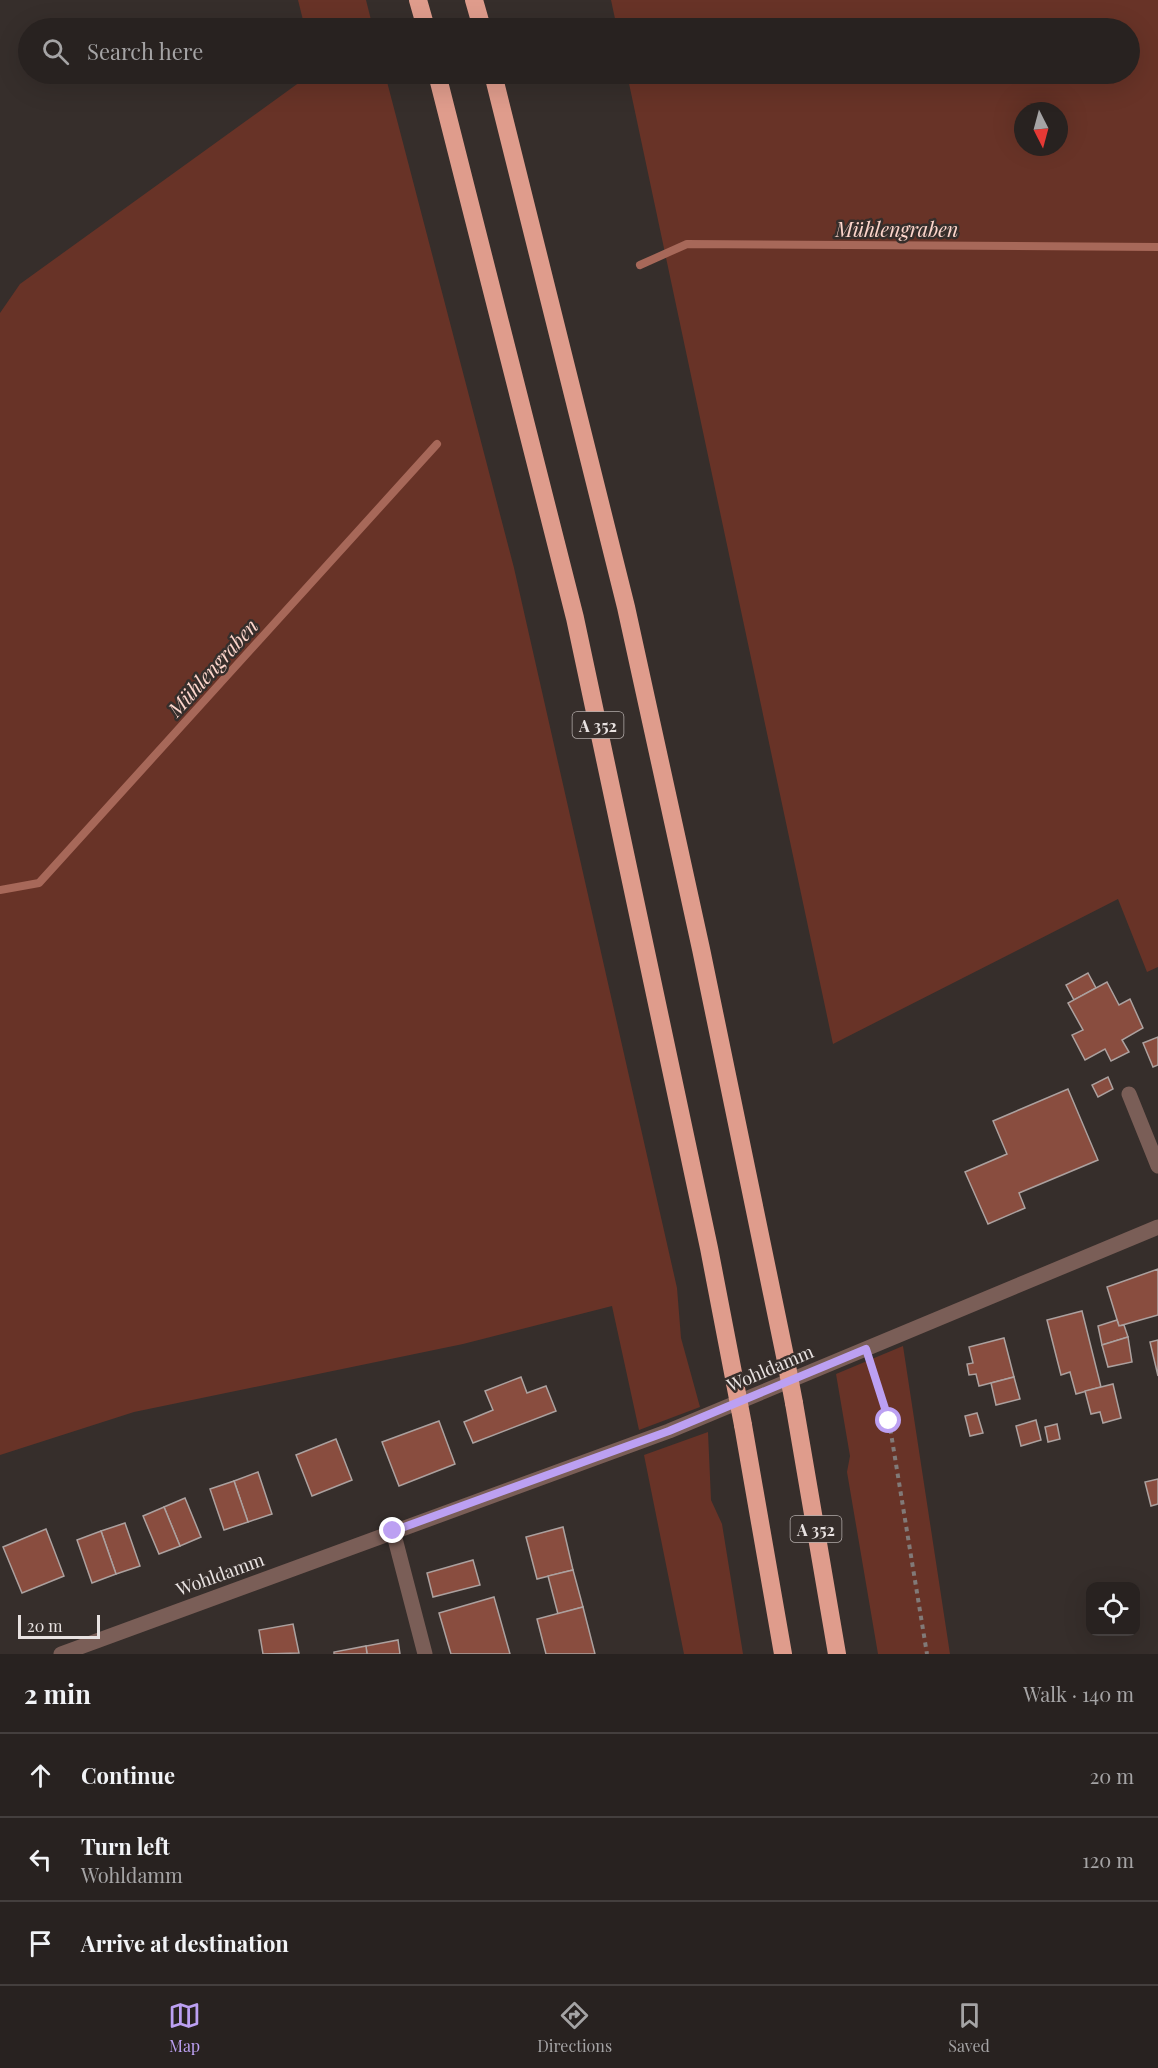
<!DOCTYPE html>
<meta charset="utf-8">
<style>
:root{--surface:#282220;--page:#342f2d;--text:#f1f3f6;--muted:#a5a4a5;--line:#443f3e;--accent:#bca0f2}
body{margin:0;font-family:"Playfair Display",serif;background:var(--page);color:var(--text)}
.controls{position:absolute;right:18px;bottom:18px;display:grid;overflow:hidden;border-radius:12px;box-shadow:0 6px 24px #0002}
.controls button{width:54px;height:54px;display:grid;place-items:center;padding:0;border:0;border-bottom:2px solid var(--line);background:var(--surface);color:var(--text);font:30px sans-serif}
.compass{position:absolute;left:1014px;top:102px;width:54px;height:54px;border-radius:50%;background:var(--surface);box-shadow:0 6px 24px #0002;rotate:174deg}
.scale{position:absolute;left:18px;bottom:15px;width:82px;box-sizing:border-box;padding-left:6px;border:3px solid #e8e2e1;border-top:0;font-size:16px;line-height:21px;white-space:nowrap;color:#e8e2e1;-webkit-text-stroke:4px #362e2b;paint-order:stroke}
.stop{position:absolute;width:18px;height:18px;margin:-14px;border:4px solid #bca0f2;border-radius:50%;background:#fff}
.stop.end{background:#bca0f2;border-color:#fff;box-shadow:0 2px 6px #0008}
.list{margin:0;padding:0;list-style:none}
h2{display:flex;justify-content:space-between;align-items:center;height:78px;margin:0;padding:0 24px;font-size:26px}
h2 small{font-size:20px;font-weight:400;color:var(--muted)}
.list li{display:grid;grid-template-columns:39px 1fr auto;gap:18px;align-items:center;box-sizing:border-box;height:84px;padding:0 24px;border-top:2px solid var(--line)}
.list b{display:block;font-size:22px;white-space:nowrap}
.list p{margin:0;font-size:20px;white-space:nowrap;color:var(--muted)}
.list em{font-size:20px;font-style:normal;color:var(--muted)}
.icon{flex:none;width:33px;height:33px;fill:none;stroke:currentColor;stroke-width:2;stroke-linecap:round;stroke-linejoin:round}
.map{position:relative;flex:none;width:1158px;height:1654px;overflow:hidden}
.search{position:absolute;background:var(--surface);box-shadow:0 6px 24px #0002;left:18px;right:18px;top:18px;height:66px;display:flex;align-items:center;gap:15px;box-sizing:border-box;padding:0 21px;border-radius:33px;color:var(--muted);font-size:22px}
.sheet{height:330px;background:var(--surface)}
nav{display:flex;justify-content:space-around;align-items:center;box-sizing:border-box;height:84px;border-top:2px solid var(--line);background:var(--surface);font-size:16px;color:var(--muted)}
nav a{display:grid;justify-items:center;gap:3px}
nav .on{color:var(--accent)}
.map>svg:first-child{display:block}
.grass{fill:#683327;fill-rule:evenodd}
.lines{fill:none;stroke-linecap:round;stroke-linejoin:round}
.stream{stroke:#a76859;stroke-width:8}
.building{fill:#894d3f;stroke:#aca19f;stroke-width:1.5}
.path{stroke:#817a78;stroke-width:4;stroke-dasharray:4.5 4.5;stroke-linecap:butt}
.minor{stroke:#7a5e57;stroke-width:15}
.highway{stroke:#df9c8c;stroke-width:18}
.highway-bridge{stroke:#df9c8c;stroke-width:18}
.route{stroke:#bca0f2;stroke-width:8}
.labels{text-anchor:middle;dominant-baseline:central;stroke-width:5;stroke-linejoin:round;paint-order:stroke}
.shield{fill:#362e2b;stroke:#b3acaa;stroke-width:1.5}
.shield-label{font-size:16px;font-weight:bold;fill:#e8e2e1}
.street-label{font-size:18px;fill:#e8e2e1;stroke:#362e2b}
.water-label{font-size:20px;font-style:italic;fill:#fdd6cc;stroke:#362e2b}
</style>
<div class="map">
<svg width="1158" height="1654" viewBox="0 0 1158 1654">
<rect width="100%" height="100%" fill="#362e2b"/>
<!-- grass -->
<g class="grass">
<polygon points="298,0 366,0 373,28 305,28"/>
<path d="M 611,0 L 1158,0 L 1158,967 L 1147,972 L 1118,899 L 833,1044 L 627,74 L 1130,74 L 1130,28 L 617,28 ZM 1023,111 L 1059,111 L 1059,147 L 1023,147 Z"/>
<polygon points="311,74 385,74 514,568 677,1288 681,1338 700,1407 639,1430 612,1306 463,1344 134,1412 0,1455 0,313 20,284"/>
<polygon points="903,1346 950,1654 878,1654 847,1472 850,1456 836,1374"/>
<polygon points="708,1432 711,1500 722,1524 743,1654 684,1654 644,1455"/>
</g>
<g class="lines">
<!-- stream -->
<g class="stream">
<polyline points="640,265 687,244 1158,247"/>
<polyline points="0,890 39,883 437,444"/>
</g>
</g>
<!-- building -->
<g class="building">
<polygon points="1088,973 1096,988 1074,1000 1066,985"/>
<polygon points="1107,982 1119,1005 1130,999 1143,1028 1122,1040 1129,1052 1111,1061 1105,1049 1085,1060 1072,1035 1083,1030 1068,1003"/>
<polygon points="1158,1037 1158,1065 1153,1067 1143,1043"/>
<polygon points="1108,1077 1113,1089 1098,1097 1092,1085"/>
<polygon points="1068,1089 1098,1160 1019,1193 1025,1208 988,1224 965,1172 1007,1154 993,1121"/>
<polygon points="1158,1269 1158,1315 1119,1326 1107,1287"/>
<polygon points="1082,1311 1101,1387 1076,1394 1070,1372 1061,1375 1047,1320"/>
<polygon points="1117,1320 1119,1326 1124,1325 1128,1337 1102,1345 1098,1326"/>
<polygon points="1128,1337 1132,1362 1108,1367 1102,1345"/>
<polygon points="1004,1338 1014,1377 979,1386 976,1374 969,1375 967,1364 973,1363 969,1347"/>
<polygon points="1158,1340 1158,1376 1150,1342"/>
<polygon points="521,1377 527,1393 546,1386 556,1411 473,1443 464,1422 493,1410 485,1391"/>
<polygon points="1014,1377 1020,1399 996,1405 991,1383"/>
<polygon points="1113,1384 1121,1418 1103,1423 1100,1412 1091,1414 1085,1391"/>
<polygon points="977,1413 983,1433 970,1436 965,1416"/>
<polygon points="1036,1420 1041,1440 1021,1446 1016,1426"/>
<polygon points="439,1421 455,1464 399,1486 382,1442"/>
<polygon points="1057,1424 1060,1439 1048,1442 1045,1427"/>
<polygon points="336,1439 352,1480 312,1496 296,1455"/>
<polygon points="258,1472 272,1514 248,1522 234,1481"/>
<polygon points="1158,1479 1158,1504 1151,1506 1145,1482"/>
<polygon points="234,1481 248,1522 224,1530 210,1489"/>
<polygon points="185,1498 201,1537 180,1546 164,1507"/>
<polygon points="164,1507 180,1546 159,1554 143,1516"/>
<polygon points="125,1523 140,1566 116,1574 101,1531"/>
<polygon points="563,1527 573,1570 537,1579 526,1537"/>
<polygon points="46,1529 64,1576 22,1593 3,1547"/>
<polygon points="101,1531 116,1574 92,1583 77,1540"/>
<polygon points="473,1560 480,1585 433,1597 427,1573"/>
<polygon points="573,1570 583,1607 558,1614 548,1576"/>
<polygon points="494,1597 510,1654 451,1654 439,1613"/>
<polygon points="583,1607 595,1654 546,1654 537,1619"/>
<polygon points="293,1624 299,1653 263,1654 259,1630"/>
<polygon points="398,1640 400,1654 367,1654 366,1646"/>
<polygon points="366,1646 367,1654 334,1654 334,1652"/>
</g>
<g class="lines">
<!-- path -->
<polyline class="path" points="872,1369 889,1421 927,1654"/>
<!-- minor -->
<g class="minor">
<polyline points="1129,1094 1158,1166"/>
<polyline points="393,1531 425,1654"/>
<polyline points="61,1654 669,1431 1158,1227"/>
</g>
<!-- highway -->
<g class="highway">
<polyline points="418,0 426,28"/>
<polyline points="474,0 482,28"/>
<polyline points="437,74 575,618 709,1248 735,1383"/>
<polyline points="493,74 626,607 701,949 786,1361"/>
<polyline points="794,1403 837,1654"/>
<polyline points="743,1425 783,1654"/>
</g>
<!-- highway-bridge -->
<g class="highway-bridge">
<polyline points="786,1361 794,1403"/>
<polyline points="735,1383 743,1425"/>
</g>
</g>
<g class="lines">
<!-- route -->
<polyline class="route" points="393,1531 669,1431 866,1349 889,1421"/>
</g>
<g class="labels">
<!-- shield labels -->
<g class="shield">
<rect x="572.5" y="712" width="51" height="26" rx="4.5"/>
<rect x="790.5" y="1516" width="51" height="26" rx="4.5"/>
</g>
<g class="shield-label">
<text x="598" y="725">A 352</text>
<text x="816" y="1529">A 352</text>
</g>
<!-- street labels -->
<g class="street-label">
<text transform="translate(770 1368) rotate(-23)">Wohldamm</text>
<text transform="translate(220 1574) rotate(-20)">Wohldamm</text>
</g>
<!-- water labels -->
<g class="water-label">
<text x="897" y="228">Mühlengraben</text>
<text transform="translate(212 667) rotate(-48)">Mühlengraben</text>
</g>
</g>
</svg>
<div class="controls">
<button><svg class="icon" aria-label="locate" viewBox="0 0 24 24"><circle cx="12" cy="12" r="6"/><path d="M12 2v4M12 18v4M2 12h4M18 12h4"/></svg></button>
</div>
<svg class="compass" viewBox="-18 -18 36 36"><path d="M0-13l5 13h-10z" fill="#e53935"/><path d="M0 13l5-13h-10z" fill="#a5a4a5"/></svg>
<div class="scale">20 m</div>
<div class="stop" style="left:889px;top:1421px"></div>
<div class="stop end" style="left:393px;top:1531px"></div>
<div class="search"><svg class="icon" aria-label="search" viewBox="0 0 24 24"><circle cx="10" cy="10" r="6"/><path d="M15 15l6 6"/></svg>Search here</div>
</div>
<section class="sheet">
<h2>2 min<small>Walk · 140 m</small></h2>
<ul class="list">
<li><svg class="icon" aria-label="ahead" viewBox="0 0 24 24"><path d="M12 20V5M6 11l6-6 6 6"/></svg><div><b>Continue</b></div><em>20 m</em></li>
<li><svg class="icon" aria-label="left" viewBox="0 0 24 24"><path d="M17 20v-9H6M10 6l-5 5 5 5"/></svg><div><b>Turn left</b><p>Wohldamm</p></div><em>120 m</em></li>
<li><svg class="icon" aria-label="arrive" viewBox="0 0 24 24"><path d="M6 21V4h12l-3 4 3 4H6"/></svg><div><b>Arrive at destination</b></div></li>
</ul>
</section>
<nav>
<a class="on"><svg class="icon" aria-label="map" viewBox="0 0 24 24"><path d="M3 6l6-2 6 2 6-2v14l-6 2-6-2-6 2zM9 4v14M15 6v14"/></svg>Map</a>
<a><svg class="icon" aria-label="directions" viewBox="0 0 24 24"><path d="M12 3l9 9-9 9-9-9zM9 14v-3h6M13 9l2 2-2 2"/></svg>Directions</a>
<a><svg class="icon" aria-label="saved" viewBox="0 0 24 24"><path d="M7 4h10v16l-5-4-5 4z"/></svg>Saved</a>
</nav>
